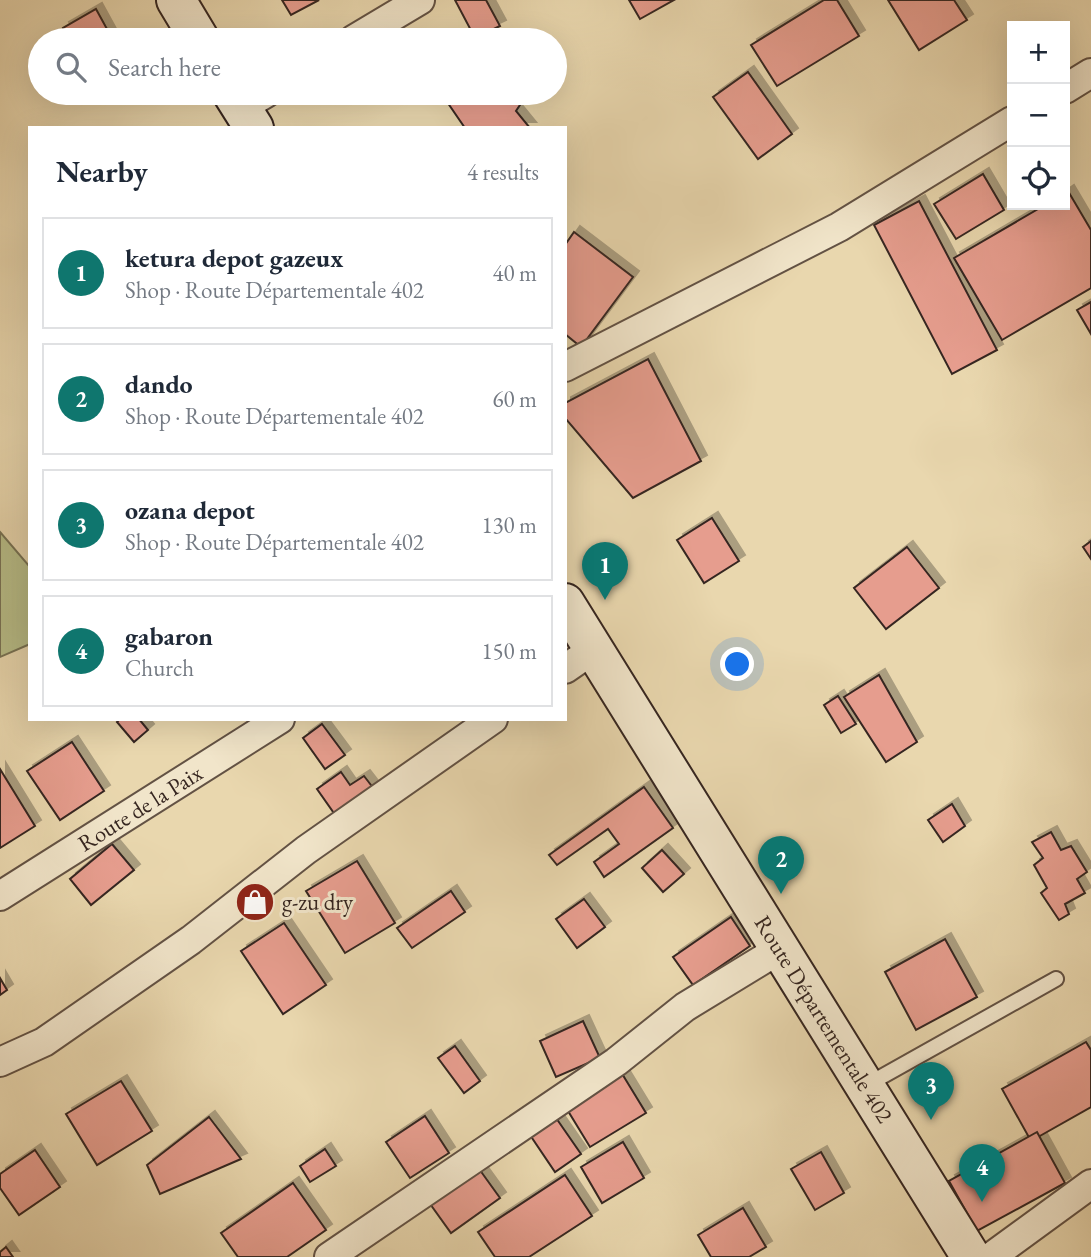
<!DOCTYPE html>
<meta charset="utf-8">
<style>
:root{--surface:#fff;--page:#f6f6f7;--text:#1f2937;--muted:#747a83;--line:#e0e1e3;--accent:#0f766e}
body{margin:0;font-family:"EB Garamond",serif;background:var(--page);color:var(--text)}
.controls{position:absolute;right:21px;top:21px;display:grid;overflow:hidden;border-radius:0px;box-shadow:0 7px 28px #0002}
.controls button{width:63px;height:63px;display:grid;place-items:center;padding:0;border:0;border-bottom:2px solid var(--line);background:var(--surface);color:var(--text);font:35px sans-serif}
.you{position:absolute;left:738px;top:665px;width:24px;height:24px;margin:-18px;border:5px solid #fff;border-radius:50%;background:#1a73e8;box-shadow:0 0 0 10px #1a73e833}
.badge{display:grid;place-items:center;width:46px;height:46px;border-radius:50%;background:var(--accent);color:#fff;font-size:23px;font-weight:700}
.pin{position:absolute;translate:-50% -58px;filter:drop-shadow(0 2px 4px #0008)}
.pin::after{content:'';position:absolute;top:37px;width:24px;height:21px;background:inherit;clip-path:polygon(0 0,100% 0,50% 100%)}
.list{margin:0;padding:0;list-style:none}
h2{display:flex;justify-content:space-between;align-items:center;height:91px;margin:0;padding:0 28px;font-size:30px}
h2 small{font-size:23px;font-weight:400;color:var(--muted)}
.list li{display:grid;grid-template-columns:46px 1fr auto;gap:21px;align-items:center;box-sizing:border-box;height:112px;margin:0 14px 14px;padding:0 14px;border:2px solid var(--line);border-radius:0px}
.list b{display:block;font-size:26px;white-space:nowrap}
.list p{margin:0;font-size:23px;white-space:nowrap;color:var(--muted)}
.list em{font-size:23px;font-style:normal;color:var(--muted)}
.icon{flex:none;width:38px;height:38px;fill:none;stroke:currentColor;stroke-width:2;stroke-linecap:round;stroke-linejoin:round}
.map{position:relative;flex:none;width:1091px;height:1257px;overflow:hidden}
.search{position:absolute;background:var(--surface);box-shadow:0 7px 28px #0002;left:28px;top:28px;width:539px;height:77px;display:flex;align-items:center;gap:18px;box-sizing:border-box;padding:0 24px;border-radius:38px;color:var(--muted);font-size:26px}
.panel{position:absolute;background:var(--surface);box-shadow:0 7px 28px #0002;left:28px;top:126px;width:539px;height:595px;border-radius:0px}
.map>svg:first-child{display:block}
.green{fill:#b8be89;stroke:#777254;stroke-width:2}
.building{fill:#e69d8e;stroke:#362620;stroke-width:2;filter:url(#shadow)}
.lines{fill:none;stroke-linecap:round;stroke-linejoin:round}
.lane-casing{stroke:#635244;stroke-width:18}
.street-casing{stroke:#635244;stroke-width:32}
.secondary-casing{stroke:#362620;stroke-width:42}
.lane{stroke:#f1e5ca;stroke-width:14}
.street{stroke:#f1e5ca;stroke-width:28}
.secondary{stroke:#f1e5ca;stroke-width:38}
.labels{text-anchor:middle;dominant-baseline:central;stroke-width:6;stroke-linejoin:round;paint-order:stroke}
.street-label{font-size:23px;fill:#362620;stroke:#f1e5ca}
.poi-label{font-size:23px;fill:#362620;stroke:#f1e5ca;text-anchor:start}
</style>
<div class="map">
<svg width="1091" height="1257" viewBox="0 0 1091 1257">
<defs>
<filter id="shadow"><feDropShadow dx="6" dy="-6" stdDeviation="0" flood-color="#0004"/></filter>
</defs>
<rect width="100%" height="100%" fill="#e9d7ae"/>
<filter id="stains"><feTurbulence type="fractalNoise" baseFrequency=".00286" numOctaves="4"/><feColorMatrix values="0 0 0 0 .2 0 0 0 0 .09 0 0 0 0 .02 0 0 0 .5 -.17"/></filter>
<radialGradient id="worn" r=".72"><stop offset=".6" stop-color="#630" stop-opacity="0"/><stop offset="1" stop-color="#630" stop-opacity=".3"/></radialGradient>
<!-- green -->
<polygon class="green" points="0,532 30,567 30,644 0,657"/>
<!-- building -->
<g class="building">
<polygon points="282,0 319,0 291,15"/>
<polygon points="455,0 486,0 500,26 475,38"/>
<polygon points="629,0 674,0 640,19"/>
<polygon points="824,0 837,0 859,36 777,86 751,45"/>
<polygon points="888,0 954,0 967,20 919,50"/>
<polygon points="96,9 113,40 69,40 63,28"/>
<polygon points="748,72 792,134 758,159 713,97"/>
<polygon points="441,93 524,93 526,96 516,111 530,128 465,128"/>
<polygon points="983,174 1004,210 956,239 934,204"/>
<polygon points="1068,191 1091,230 1091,288 1002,340 954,258 1045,205 1065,205 1065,193"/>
<polygon points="919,201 997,350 952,374 874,225"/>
<polygon points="574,232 633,277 581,347 565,334 565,245"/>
<polygon points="1091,302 1091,334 1077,310"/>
<polygon points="648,359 701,461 633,498 565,418 565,403"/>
<polygon points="712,518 739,561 704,583 677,540"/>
<polygon points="1091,541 1091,559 1083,547"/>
<polygon points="907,547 939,588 886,629 854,588"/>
<polygon points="879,675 917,742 886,762 844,697"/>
<polygon points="838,696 856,724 841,733 824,705"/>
<polygon points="120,719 139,719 148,730 134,742 117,722"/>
<polygon points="322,724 345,755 325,769 303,738"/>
<polygon points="72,742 104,791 60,820 27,771"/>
<polygon points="0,769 35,826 0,848"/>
<polygon points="341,772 350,785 364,776 374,789 336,816 317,789"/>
<polygon points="644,787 673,828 604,877 594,862 619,844 608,829 557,865 549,855"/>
<polygon points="952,804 965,826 943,842 928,820"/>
<polygon points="1051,832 1061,850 1071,846 1087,872 1077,879 1085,893 1065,904 1069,914 1059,920 1041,893 1047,888 1034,865 1043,858 1032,842"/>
<polygon points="112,844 134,870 91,905 70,879"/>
<polygon points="662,850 684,874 663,892 642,868"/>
<polygon points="357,861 395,923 345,953 306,891"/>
<polygon points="451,891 465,912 412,948 397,928"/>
<polygon points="584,899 605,927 577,948 556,919"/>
<polygon points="731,917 750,946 693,985 673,957"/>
<polygon points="284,923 326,985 283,1014 241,951"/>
<polygon points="945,939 977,997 916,1030 885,972"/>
<polygon points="0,978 7,990 0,995"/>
<polygon points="583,1021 600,1058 556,1077 540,1041"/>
<polygon points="1086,1042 1091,1050 1091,1107 1031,1141 1002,1089"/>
<polygon points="455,1046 480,1081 464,1093 438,1058"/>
<polygon points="621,1072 646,1113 590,1147 565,1106"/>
<polygon points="121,1081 152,1131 97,1165 66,1114"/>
<polygon points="554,1115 581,1154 555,1172 528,1132"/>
<polygon points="425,1116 449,1153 410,1178 386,1142"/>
<polygon points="209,1117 241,1159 160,1194 147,1165"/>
<polygon points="1037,1132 1065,1183 977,1231 949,1181"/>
<polygon points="623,1142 644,1178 602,1203 581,1167"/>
<polygon points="325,1149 336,1166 310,1182 300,1166"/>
<polygon points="35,1150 60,1187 19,1215 0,1188 0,1174"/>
<polygon points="821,1152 844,1193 815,1210 791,1169"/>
<polygon points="477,1166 500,1198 451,1233 428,1201"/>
<polygon points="565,1175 592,1216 529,1257 495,1257 478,1232"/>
<polygon points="293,1183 326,1230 287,1257 238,1257 221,1233"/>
<polygon points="743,1208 766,1247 749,1257 711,1257 698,1235"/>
<polygon points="6,1247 13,1257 0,1257 0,1252"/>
</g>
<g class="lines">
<!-- lane casing -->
<g class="lane-casing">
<polyline id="lane" points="865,1086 1056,979"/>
</g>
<!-- street casing -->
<g class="street-casing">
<g id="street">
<polyline points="353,40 420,0"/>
<polyline points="1065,89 1091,73"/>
<polyline points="241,108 266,93"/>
<polyline points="565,367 839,227 1012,121"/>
<polyline points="565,669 594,649"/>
<polyline points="0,896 280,719"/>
<polyline points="0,1062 44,1042 191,940 306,850 493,719"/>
<polyline points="329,1257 616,1062 685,1007 780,949"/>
<polyline points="991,1257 1091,1184"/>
</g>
</g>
<!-- secondary casing -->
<g class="secondary-casing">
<g id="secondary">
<polyline points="176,0 200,40"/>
<polyline points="232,93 254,128"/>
<polyline points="565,603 971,1257"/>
</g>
</g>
<!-- lane -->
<use href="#lane" class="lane"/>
<!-- street -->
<use href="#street" class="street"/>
<!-- secondary -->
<use href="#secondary" class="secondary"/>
</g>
<!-- icons -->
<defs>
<g id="shop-disc" transform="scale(2.0125)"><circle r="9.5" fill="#8f2418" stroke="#f1e5ca"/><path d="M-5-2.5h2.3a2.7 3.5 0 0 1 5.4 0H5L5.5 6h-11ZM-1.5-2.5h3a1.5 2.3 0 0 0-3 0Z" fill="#fff"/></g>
</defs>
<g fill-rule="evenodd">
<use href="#shop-disc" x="255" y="902"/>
</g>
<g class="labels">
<!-- street labels -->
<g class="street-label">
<text transform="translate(140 808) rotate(-32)">Route de la Paix</text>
<text transform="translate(824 1019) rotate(58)">Route Départementale 402</text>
</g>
<!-- poi labels -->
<g class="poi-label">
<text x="282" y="902">g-zu dry</text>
</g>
</g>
<rect width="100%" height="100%" filter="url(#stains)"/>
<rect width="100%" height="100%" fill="url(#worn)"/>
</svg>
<div class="controls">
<button>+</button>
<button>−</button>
<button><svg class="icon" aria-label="locate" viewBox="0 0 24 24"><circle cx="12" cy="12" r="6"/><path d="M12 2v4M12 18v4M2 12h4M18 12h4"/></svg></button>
</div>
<div class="you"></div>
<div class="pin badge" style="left:605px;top:600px">1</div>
<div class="pin badge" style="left:781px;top:894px">2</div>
<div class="pin badge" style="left:931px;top:1120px">3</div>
<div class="pin badge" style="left:982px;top:1202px">4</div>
<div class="search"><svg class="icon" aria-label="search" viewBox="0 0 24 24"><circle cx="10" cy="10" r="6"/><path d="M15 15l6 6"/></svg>Search here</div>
<section class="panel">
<h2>Nearby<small>4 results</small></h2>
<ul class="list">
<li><span class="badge">1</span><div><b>ketura depot gazeux</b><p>Shop · Route Départementale 402</p></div><em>40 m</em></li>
<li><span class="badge">2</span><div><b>dando</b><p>Shop · Route Départementale 402</p></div><em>60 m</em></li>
<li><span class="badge">3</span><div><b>ozana depot</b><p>Shop · Route Départementale 402</p></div><em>130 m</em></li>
<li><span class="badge">4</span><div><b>gabaron</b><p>Church</p></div><em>150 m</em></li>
</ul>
</section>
</div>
